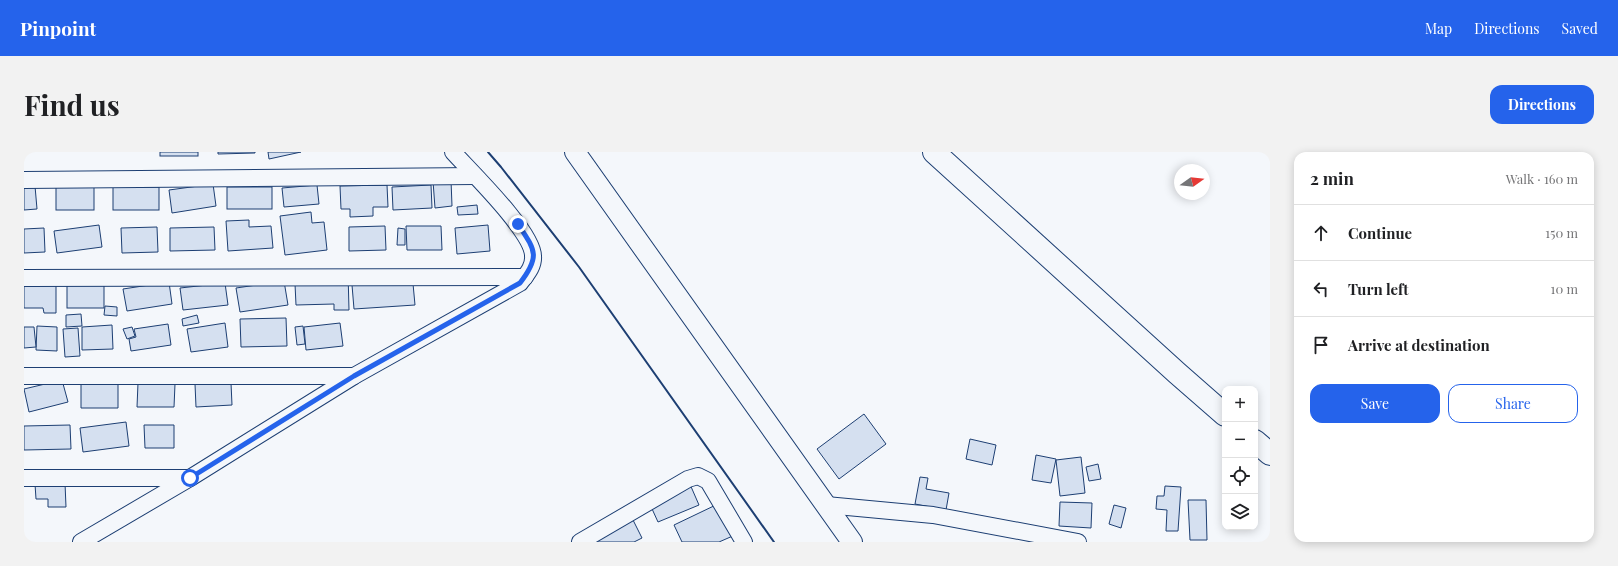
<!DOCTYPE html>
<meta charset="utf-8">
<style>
:root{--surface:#fff;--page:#f2f2f2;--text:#202124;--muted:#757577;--line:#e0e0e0;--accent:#2563eb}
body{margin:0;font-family:"Playfair Display",serif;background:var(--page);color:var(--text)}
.controls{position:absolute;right:12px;bottom:12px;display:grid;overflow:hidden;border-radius:8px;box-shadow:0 2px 10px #0003}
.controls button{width:36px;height:36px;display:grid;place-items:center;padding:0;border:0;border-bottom:1px solid var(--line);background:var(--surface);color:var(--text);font:20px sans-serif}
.compass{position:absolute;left:1150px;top:12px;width:36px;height:36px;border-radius:50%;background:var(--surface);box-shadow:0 2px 10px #0003;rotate:75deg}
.stop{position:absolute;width:12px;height:12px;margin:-9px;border:3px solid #2563eb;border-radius:50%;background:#fff}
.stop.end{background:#2563eb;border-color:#fff;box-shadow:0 1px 4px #0008}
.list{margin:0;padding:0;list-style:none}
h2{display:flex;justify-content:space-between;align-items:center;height:52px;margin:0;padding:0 16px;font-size:17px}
h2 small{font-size:13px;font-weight:400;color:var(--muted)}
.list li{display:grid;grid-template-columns:26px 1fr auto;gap:12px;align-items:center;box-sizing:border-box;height:56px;padding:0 16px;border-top:1px solid var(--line)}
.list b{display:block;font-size:15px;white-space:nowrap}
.list em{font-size:13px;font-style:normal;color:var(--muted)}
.actions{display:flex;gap:8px;padding:12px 16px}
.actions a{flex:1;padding:9px 0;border:1px solid var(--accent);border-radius:12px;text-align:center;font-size:14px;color:var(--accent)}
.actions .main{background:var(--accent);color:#fff}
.icon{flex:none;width:22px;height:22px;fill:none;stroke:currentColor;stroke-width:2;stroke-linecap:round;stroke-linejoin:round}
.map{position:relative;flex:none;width:1246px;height:390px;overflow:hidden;border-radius:12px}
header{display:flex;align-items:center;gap:24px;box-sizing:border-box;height:56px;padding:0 20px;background:var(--accent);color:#fff}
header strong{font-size:19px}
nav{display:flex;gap:22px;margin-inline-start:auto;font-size:14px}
.intro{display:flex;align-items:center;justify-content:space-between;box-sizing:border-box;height:96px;padding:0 24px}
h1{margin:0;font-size:28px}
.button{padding:10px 18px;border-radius:12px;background:var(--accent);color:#fff;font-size:14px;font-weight:700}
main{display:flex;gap:24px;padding:0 24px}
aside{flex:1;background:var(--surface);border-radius:12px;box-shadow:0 2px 10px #0003}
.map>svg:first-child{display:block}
.building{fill:#d5e0f0;stroke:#1d3f73}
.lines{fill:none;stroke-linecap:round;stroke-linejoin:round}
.minor-casing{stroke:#1d3f73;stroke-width:18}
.tertiary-casing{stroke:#1d3f73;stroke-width:22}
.secondary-casing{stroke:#1d3f73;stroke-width:24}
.minor{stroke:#f4f7fb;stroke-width:16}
.tertiary{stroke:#f4f7fb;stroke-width:20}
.secondary{stroke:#f4f7fb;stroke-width:22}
.wall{stroke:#1d3f73;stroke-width:2}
.route{stroke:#2563eb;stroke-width:5}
</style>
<header>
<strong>Pinpoint</strong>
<nav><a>Map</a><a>Directions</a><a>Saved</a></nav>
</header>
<div class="intro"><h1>Find us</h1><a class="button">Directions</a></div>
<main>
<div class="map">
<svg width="1246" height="390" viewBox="0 0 1246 390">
<rect width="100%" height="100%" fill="#f4f7fb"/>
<!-- building -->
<g class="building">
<rect x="136" y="0" width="38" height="4"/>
<polygon points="194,0 231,0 231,1 194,2"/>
<polygon points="244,0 277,0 245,7"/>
<polygon points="427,28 428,54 411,56 409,29"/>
<polygon points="189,32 192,54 148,61 145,38"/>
<polygon points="293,33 295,52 260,55 258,36"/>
<polygon points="363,33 364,55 349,55 349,64 326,65 326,57 317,57 316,34"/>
<polygon points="407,33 408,56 369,58 368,35"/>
<polygon points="11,34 13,57 0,58 0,35"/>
<rect x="32" y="35" width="38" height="23"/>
<rect x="89" y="35" width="46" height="23"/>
<rect x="203" y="35" width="45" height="22"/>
<polygon points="453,53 454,62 434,63 433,55"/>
<polygon points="287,60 288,71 300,70 303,98 261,103 256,64"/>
<polygon points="225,68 225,75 247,74 249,96 204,99 202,69"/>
<polygon points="75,73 78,95 33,101 30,79"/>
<polygon points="464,73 466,99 433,102 431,76"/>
<polygon points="361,74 362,98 325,99 325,75"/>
<polygon points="382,74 417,74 418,98 383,98"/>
<polygon points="133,75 134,100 98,101 97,76"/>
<polygon points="190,75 191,98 146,99 146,76"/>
<polygon points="20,76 21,100 0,101 0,77"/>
<polygon points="374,76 381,77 381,93 373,93"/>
<polygon points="324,120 325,158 310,158 310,152 272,153 271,132"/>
<polygon points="388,121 391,153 330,157 328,133"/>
<polygon points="260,129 264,153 216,160 212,136"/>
<polygon points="145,130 148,152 103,159 99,137"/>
<polygon points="201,131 204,153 159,158 156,136"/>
<polygon points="0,132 32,132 32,161 20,161 19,156 0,156"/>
<rect x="43" y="133" width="37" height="23"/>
<polygon points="81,154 93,155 93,164 80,163"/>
<polygon points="57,162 58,174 42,175 42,163"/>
<polygon points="173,163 175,171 159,174 158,167"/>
<polygon points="262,166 263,194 217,195 216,167"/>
<polygon points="201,171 204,195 167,200 163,177"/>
<polygon points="316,171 319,194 282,198 280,175"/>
<polygon points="144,172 147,193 107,199 105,187 112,185 110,177"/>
<polygon points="88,173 89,197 58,198 58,175"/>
<polygon points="13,174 33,175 33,199 12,198"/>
<polygon points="279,174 281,192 273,193 271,175"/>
<polygon points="0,175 10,175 12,195 0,196"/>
<polygon points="108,175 111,184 103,187 99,177"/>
<polygon points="54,176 56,204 41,205 39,177"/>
<polygon points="38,228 44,250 5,260 0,237"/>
<polygon points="94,231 94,256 57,256 57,232"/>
<polygon points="114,231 151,232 150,255 113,255"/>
<polygon points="207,231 208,253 172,255 171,232"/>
<polygon points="840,262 862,292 815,327 793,297"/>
<polygon points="102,270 105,294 59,300 56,276"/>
<polygon points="46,273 47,297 0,298 0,274"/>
<polygon points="120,273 150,273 150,296 121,296"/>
<polygon points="946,287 972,293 968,313 942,307"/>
<polygon points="1012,303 1032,307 1027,331 1008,328"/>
<polygon points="1057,305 1061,341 1036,344 1032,308"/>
<polygon points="1074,312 1077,327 1065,329 1062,315"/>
<polygon points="896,325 904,326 902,337 925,341 922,358 891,352"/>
<polygon points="665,330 675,353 634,370 624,348"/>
<polygon points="41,331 42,355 24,355 24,347 12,347 11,332"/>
<polygon points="1141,334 1157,335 1154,379 1142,379 1143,358 1132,357 1133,344 1140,344"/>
<polygon points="1164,348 1182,348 1183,388 1166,388"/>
<polygon points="1036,350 1068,351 1067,376 1035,374"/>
<polygon points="696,351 711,383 695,390 658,390 650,373"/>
<polygon points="1090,353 1102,356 1097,376 1085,372"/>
<polygon points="608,366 618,386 610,390 569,390"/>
</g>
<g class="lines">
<!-- minor casing -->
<g class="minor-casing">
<g id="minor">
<polyline points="0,28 451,24"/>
<polyline points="0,126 501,125"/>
<polyline points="0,224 330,224"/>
<polyline points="0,326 166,326"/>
<polyline points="802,353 909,363 1054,390"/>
<path d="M 57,390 L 166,326 L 330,224 L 496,131 C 502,123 510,115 509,104 C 509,80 447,20 429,0"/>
<polyline points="556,390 664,327 674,324 684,329 720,390"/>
</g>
</g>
<!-- tertiary casing -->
<g class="tertiary-casing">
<polyline id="tertiary" points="551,0 828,390"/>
</g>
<!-- secondary casing -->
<g class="secondary-casing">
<g id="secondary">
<polyline points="910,0 1153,221 1201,263"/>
<polyline points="1231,289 1246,302"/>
</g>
</g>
<!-- minor -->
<use href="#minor" class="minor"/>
<!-- tertiary -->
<use href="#tertiary" class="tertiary"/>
<!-- secondary -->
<use href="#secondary" class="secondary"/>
<!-- wall -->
<polyline class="wall" points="464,0 477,15 555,115 750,390"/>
</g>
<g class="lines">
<!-- route -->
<path class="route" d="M 166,326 L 330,224 L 496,131 C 517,104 511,98 494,72"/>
</g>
</svg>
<div class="controls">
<button>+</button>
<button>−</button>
<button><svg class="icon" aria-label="locate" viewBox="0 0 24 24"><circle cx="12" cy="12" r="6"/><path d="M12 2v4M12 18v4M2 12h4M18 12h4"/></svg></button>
<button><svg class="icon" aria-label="layers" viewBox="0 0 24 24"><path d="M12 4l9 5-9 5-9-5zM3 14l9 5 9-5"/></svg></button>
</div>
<svg class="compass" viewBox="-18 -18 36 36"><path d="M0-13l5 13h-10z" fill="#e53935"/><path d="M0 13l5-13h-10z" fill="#757577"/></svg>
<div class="stop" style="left:166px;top:326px"></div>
<div class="stop end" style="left:494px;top:72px"></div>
</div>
<aside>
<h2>2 min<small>Walk · 160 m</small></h2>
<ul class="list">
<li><svg class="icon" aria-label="ahead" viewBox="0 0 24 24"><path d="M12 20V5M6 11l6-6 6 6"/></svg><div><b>Continue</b></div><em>150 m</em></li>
<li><svg class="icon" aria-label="left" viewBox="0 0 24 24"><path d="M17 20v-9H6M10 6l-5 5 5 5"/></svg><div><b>Turn left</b></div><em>10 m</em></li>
<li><svg class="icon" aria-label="arrive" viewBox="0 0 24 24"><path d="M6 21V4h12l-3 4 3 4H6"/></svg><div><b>Arrive at destination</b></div></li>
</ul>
<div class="actions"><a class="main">Save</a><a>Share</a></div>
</aside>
</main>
